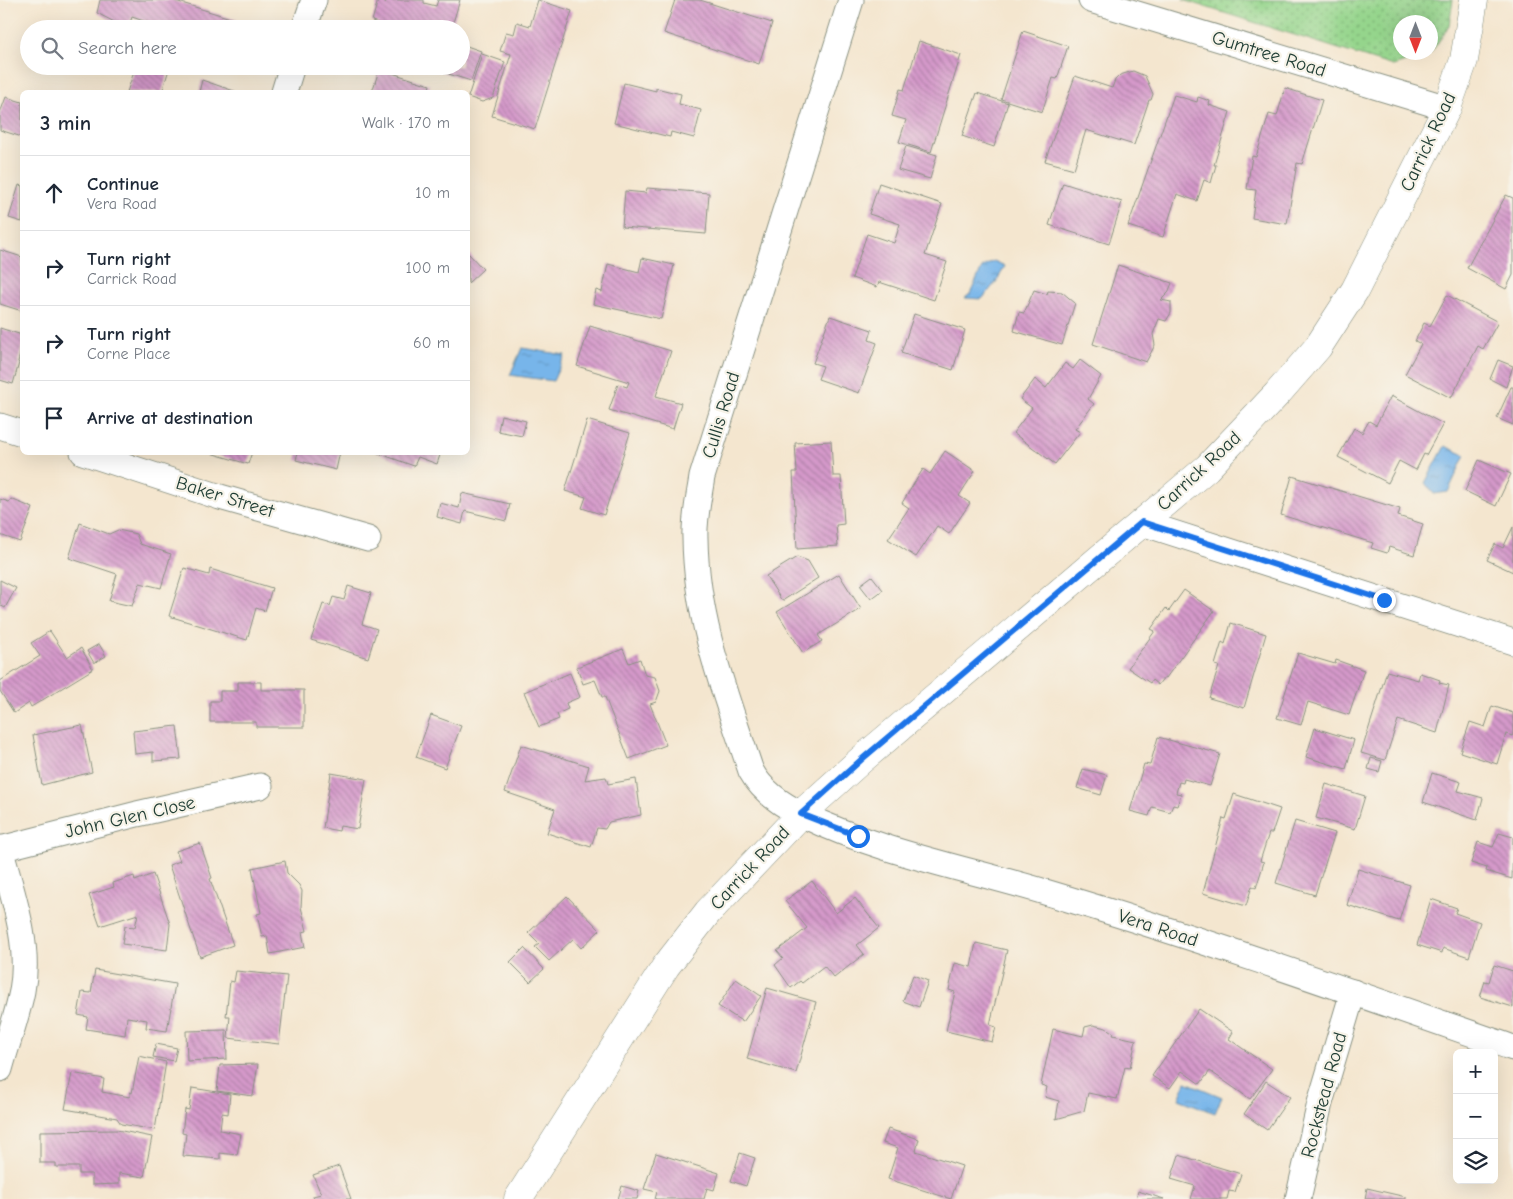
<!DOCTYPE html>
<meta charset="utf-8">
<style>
:root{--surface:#fff;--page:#f6f6f7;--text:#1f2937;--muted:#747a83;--line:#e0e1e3}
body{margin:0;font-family:"Comic Neue",sans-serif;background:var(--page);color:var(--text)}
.controls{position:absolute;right:15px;bottom:15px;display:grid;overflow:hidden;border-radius:8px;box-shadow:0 5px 20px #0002}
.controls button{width:45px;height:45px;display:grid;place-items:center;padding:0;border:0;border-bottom:1px solid var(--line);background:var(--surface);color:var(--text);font:25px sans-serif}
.compass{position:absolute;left:1393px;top:15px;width:45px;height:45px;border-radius:50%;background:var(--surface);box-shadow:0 5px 20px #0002;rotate:180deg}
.stop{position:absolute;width:15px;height:15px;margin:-11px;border:4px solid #1a73e8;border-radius:50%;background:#fff}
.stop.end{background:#1a73e8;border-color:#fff;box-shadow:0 1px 5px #0008}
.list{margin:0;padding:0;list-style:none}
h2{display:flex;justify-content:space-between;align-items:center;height:65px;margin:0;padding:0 20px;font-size:21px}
h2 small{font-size:16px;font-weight:400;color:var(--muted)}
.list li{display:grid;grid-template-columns:32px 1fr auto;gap:15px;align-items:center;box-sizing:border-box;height:75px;padding:0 20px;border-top:1px solid var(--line)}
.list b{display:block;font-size:19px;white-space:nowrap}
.list p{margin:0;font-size:16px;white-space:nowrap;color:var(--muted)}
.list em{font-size:16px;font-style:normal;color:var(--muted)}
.icon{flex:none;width:28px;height:28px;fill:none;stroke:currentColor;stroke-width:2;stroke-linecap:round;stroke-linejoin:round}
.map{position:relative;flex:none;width:1513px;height:1199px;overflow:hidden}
.search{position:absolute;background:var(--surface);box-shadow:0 5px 20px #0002;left:20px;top:20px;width:450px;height:55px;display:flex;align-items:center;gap:12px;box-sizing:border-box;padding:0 18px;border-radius:28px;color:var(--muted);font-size:19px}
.panel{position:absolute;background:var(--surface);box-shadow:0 5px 20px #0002;left:20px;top:90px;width:450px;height:365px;border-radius:8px}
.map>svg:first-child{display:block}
.green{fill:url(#green-dots);stroke:#5a8960;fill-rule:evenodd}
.water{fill:url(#water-ripples);stroke:#4b798f}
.building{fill:url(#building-back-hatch)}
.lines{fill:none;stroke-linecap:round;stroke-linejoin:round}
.minor-casing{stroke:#8a9282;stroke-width:27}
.tertiary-casing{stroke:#8a9282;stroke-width:29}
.minor{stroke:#fff;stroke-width:25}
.tertiary{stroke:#fff;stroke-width:28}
.route{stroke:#1a73e8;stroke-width:6}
.labels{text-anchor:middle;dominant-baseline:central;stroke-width:4.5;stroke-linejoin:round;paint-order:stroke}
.street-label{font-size:19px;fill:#1f3d34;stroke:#f7f3e8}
</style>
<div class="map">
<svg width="1513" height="1199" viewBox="0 0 1513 1199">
<defs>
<pattern id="green-dots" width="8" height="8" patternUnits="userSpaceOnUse" patternTransform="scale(1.25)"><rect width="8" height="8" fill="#95d58c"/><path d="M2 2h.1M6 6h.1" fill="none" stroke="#79ae73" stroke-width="1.8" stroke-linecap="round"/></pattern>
<pattern id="water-ripples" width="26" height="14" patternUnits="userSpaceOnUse" patternTransform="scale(1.25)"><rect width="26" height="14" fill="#77b5ea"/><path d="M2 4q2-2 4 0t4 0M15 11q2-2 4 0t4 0" fill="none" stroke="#6194be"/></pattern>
<pattern id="building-back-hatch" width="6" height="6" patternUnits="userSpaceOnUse" patternTransform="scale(1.25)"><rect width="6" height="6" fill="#d599ca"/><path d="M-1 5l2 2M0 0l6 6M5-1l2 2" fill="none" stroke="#ac7ea5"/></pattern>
</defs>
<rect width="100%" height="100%" fill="#f7f3e8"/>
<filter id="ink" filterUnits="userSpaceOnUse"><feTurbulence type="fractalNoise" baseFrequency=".02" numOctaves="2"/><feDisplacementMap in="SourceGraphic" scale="10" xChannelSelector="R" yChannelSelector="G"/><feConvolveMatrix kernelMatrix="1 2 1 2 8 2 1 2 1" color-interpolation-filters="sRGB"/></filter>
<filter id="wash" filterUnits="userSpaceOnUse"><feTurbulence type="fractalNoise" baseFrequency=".0096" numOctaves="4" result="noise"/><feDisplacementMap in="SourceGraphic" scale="20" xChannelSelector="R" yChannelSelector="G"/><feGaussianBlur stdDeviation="1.12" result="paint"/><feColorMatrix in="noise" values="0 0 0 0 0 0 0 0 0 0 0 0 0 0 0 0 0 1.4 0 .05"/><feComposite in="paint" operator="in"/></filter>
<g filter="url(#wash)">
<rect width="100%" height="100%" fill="#f4e6cf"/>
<!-- green -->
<path class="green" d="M 1183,0 L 1453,0 L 1449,26 L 1430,54 L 1393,66 ZM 1400,22 L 1430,22 L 1430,52 L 1400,52 Z"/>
<!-- water -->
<g class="water">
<polygon points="994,261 1005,266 997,281 982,299 965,298 970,294 982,268"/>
<polygon points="522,348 565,355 553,381 510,375"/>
<polygon points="1445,446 1465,455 1448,492 1434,494 1425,483"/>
<polygon points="1186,1082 1222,1097 1215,1113 1179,1099"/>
</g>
<g id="blocks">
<!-- building -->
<g class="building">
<polygon points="100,0 172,0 237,20 236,29 167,29 132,17 128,29 97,13"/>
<polygon points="378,0 385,3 386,0 424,0 424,3 436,6 438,0 460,0 451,29 377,29 378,23 372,21"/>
<polygon points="538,0 572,11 535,129 492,116 511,54 500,51 506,32 514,34 517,22 530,26"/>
<polygon points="675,0 700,0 772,23 759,64 664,33"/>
<polygon points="1023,31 1068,46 1057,79 1053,78 1042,112 1001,99"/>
<polygon points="919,41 961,55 931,152 899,142 906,120 892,116 900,89 904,90"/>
<polygon points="461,44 481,51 471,81 442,72 444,66 461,66"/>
<polygon points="482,54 505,62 493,98 482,102 468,97"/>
<polygon points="136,66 170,66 162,92 127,92"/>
<polygon points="380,67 390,70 389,72 430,85 428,92 372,92"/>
<polygon points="1133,71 1145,76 1153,94 1151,100 1149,100 1134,145 1086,130 1074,169 1045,161 1075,76 1112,88 1115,80 1120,75"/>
<polygon points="202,80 237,92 199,92"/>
<polygon points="624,83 656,91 656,88 681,94 679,104 701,110 694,138 671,132 670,137 614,123"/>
<polygon points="1285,88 1322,100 1302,164 1297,163 1287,224 1252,218 1256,190 1247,189 1252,156 1256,157 1269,114 1277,116"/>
<polygon points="977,93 1008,103 994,147 962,136"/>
<polygon points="1174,95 1197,102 1198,97 1210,101 1209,105 1230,112 1214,165 1216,165 1211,183 1204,180 1197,201 1177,194 1163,237 1128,226"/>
<polygon points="6,97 22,102 22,137 0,130 0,113"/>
<polygon points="906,146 937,155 930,179 898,170"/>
<polygon points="879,183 942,204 925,255 947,262 934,300 879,282 877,287 852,278 867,234 894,243 900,224 869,214"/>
<polygon points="1063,183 1122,202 1109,244 1049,225"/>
<polygon points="19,185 22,186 22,222 9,218"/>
<polygon points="647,188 709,193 706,234 622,227 625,191 646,193"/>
<polygon points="1506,195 1513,198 1513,275 1506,289 1467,268"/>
<polygon points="0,250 22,257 22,311 0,304"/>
<polygon points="468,253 483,269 468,283"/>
<polygon points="642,258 674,265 661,319 593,304 596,290 602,292 608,264 639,272"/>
<polygon points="1118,265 1172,283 1168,293 1161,300 1171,302 1171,313 1166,321 1159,319 1153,334 1155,345 1146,362 1093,344"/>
<polygon points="1034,290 1047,294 1048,291 1062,292 1075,303 1062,345 1014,331 1019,312 1024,313"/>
<polygon points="1447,295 1498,322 1483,349 1478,346 1451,398 1405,374 1421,344 1415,341 1424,323 1430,326"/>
<polygon points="914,314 965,330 953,370 901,353"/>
<polygon points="830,316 872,330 869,340 877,343 859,393 818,379 823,366 813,363"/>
<polygon points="590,326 671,351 656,396 681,403 673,429 609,410 618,384 627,387 629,382 577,366"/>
<polygon points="0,328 22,335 22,346 18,362 19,363 13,384 0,380"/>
<polygon points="1080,360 1101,376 1088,399 1094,404 1075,429 1080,432 1055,464 1013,433 1032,408 1020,399 1035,379 1046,388 1065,363 1073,369"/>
<polygon points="1498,360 1513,366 1506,387 1490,379"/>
<polygon points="1511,387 1513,387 1513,425 1497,418"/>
<polygon points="1391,396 1443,424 1426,455 1424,454 1416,470 1399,461 1388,483 1338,457 1354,428 1362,433 1369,421 1376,425"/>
<polygon points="501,415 526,421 522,436 498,431"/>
<polygon points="587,420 630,433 604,515 582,508 586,497 565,491"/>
<polygon points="831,441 833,476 841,476 844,524 836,525 838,546 797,549 793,472 797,472 795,443"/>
<polygon points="945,451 975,471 959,496 970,503 949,534 937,526 916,557 888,539 909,508 902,503 923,469 930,474"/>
<polygon points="207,452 252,452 248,464"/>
<polygon points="298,452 340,452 336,470 296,460"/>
<polygon points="375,452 441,452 437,464 418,457 414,466"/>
<polygon points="1479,460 1511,474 1496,506 1465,491"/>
<polygon points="1292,476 1400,509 1398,516 1423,524 1414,555 1389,547 1387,553 1371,548 1373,543 1281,515"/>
<polygon points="462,493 510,504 506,521 465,511 462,524 437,517 440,503 459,508"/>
<polygon points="0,499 9,502 11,499 33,508 20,542 0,535"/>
<polygon points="80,523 109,534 118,530 136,534 140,544 171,554 161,588 140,583 132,606 109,601 117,574 69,558"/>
<polygon points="1513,527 1513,572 1487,560 1495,544 1503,548"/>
<polygon points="797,557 808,561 818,578 782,601 766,576"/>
<polygon points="184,568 209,575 210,569 272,588 265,611 256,608 247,640 169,616"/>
<polygon points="839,574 861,609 818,635 822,641 803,653 777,612"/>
<polygon points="872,576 883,590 871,599 860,585"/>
<polygon points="0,580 16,588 5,608 0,605"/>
<polygon points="348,586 371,593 362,624 377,629 368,658 311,640 323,604 330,606 333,597 344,600"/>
<polygon points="1184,590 1214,611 1166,678 1164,677 1158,685 1152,680 1150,683 1128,668 1155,631 1151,629 1166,608 1169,611"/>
<polygon points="1231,623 1266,634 1244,708 1209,698 1219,666 1215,665 1222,642 1225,644"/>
<polygon points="50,631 67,657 81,648 93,669 31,707 29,703 14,713 0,691 0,681 40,656 31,643"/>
<polygon points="99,644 106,656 94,663 87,651"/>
<polygon points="623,649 629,663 640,659 645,675 655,677 660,691 656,702 650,704 666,745 629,759 605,697 602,697 595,680 583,684 577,667"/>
<polygon points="1298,653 1335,664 1336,660 1364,670 1349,715 1308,702 1301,725 1277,718"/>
<polygon points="1387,671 1418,680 1420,673 1440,680 1439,683 1449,685 1437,733 1398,720 1385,760 1361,753"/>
<polygon points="570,673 580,697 566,703 568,709 557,714 559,719 539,727 524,692"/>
<polygon points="238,682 261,682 261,690 304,690 304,727 256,727 256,722 210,722 210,701 220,701 220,691 238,691"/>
<polygon points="1492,706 1513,713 1513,736 1506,734 1497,764 1460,752 1470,722 1485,727"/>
<polygon points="431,715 461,726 445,768 416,757"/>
<polygon points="82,725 92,772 42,785 33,735"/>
<polygon points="177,726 181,759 153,761 153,752 135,754 133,731"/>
<polygon points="1315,728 1354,740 1346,769 1306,757"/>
<polygon points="1158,737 1220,754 1210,786 1184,779 1183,783 1179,782 1176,793 1181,794 1177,806 1173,805 1170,812 1152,807 1149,816 1130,811 1144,764 1150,765"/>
<polygon points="521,745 589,766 585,780 606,777 608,784 636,779 641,815 609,822 605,829 597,828 591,847 547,833 555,809 505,792"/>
<polygon points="1371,758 1382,761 1379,772 1368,769"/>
<polygon points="1083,769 1107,775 1101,795 1077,788"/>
<polygon points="331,773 366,779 358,829 340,826 339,831 323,828"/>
<polygon points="1432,773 1461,782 1458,791 1483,798 1477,820 1423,802"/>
<polygon points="1326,784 1365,796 1355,829 1316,818"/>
<polygon points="1234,794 1280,809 1272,833 1269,833 1260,861 1264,862 1256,888 1252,886 1246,906 1203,893 1223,818 1226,819"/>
<polygon points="1295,821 1335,833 1315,895 1276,883"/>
<polygon points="1499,833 1513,837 1512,879 1486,871 1487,868 1471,863 1478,842 1493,847"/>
<polygon points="200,843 212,878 210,879 233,945 200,957 169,865 180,861 176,851"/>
<polygon points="285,861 287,873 299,885 302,891 301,907 307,931 302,932 305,947 270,954 267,936 262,937 257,914 261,913 252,868"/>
<polygon points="1358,869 1410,885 1399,921 1347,905"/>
<polygon points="153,874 170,924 167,950 122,944 125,926 135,927 138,914 100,926 89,895 114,887 113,883 134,876 135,881"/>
<polygon points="812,881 836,913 855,898 879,928 857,945 864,954 834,978 824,966 802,983 800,981 791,988 775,965 783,958 777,951 807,928 785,901"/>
<polygon points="567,896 600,930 581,948 573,939 549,961 535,947 539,944 528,933"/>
<polygon points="1431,899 1457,908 1455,913 1480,922 1469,957 1443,948 1442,953 1417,945"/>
<polygon points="976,943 1007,950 990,1025 996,1027 992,1042 946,1031 955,992 949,990 955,963 971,967"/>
<polygon points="524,948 544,969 530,982 510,962"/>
<polygon points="1494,965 1513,971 1513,1007 1480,997 1485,981 1489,982"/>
<polygon points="95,970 175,984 167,1031 146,1028 147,1020 127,1017 125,1035 86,1029 88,1017 78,1015 82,992 91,993"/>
<polygon points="236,971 287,976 279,1044 228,1038 230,1016 226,1016 230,981 234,982"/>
<polygon points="913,975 928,981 919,1007 903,1001"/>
<polygon points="736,979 761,996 743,1022 718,1006"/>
<polygon points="767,988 816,1002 796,1073 747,1059"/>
<polygon points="1199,1009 1233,1032 1229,1039 1272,1069 1250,1099 1210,1071 1200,1084 1182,1071 1170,1088 1152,1076"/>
<polygon points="1093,1025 1106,1028 1114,1033 1113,1035 1136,1040 1130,1068 1125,1067 1117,1099 1088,1093 1084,1111 1056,1119 1059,1101 1045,1097 1047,1087 1041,1085 1053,1029 1083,1036 1085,1027"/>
<polygon points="226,1030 227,1059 187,1061 186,1031"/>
<polygon points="156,1044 177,1048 174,1061 153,1057"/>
<polygon points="139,1056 166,1062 155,1130 121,1124 117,1118 65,1109 72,1073 104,1079 102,1092 130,1097 130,1092 132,1093"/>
<polygon points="258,1064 253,1096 217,1091 220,1065"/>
<polygon points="1266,1081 1290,1097 1267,1130 1244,1114"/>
<polygon points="192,1088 230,1094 228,1114 222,1113 220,1130 241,1134 237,1155 220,1153 220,1159 183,1156 186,1134 182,1133 185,1109 189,1110"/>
<polygon points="888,1129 919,1139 916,1151 962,1166 951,1199 888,1179 898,1148 883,1143"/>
<polygon points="117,1130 152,1137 144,1177 119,1173 119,1184 92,1185 92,1174 79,1174 79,1167 56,1167 56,1163 40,1163 40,1131"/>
<polygon points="656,1153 719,1173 714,1190 707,1188 704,1199 655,1199 657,1192 644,1189"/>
<polygon points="740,1153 755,1158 746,1186 731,1181"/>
<polygon points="1179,1155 1241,1174 1235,1192 1229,1191 1227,1199 1191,1199 1195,1186 1171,1179"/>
<polygon points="339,1166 351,1199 314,1199 313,1196 321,1194 313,1175"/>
<polygon points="622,1186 639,1191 637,1199 618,1199"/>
<polygon points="1367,1188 1406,1197 1406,1199 1365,1199"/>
<polygon points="1138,1191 1164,1199 1136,1199"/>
</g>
</g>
</g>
<g filter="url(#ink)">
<use href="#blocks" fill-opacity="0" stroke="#8a9282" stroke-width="1"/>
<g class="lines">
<!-- minor casing -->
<g class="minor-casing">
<g id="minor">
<path d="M 851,0 L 702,477 C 699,497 694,518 695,538 C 696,621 725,693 751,771 C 762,791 782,805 803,815 C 879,852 965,868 1045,892 C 1203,939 1358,994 1513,1048"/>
<polyline points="1091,0 1447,108"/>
<polyline points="304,29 314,0"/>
<polyline points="284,92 292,66"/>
<polyline points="0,426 22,433"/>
<polyline points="83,452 220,497 368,539"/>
<polyline points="1142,523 1513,642"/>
<path d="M 0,848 C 12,894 31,944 22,991 C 17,1017 7,1043 0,1069"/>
<polyline points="0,849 137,814 260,786"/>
<polyline points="1298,1199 1320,1103 1353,992"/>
</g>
</g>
<!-- tertiary casing -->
<g class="tertiary-casing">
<polyline id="tertiary" points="518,1199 666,966 708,912 801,814 861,760 1207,468 1277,394 1318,347 1355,290 1447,108 1464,60 1474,0"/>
</g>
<!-- minor -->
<use href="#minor" class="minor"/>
<!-- tertiary -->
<use href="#tertiary" class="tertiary"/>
</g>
</g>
<g class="lines" filter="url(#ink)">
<!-- route -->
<polyline class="route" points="858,836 801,814 861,760 1142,522 1384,600"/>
</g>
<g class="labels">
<!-- street labels -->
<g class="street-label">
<text transform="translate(1269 54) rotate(17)">Gumtree Road</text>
<text transform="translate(1428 142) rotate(-65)">Carrick Road</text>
<text transform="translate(721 415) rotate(-73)">Cullis Road</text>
<text transform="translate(1199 471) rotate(-43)">Carrick Road</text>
<text transform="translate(225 497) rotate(17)">Baker Street</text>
<text transform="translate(130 817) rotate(-13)">John Glen Close</text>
<text transform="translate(750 868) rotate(-47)">Carrick Road</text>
<text transform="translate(1158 928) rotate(18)">Vera Road</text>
<text transform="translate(1324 1095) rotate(-75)">Rockstead Road</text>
</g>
</g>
</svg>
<div class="controls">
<button>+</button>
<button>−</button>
<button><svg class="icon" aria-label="layers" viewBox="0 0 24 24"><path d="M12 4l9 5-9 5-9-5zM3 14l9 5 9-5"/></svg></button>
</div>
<svg class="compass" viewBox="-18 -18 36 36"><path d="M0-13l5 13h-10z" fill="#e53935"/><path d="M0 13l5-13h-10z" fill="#747a83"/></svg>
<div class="stop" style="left:858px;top:836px"></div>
<div class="stop end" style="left:1384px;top:600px"></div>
<div class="search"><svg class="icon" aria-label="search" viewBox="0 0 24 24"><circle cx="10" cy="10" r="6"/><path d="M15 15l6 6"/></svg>Search here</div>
<section class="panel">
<h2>3 min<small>Walk · 170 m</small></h2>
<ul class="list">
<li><svg class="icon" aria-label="ahead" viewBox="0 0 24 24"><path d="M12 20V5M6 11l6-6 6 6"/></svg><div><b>Continue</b><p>Vera Road</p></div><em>10 m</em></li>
<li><svg class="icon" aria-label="right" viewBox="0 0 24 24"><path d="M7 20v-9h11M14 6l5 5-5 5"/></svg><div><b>Turn right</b><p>Carrick Road</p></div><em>100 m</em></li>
<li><svg class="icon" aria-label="right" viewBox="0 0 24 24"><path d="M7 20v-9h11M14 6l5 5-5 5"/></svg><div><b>Turn right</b><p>Corne Place</p></div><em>60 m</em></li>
<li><svg class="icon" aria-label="arrive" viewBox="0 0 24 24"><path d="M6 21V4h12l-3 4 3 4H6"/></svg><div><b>Arrive at destination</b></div></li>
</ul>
</section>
</div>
